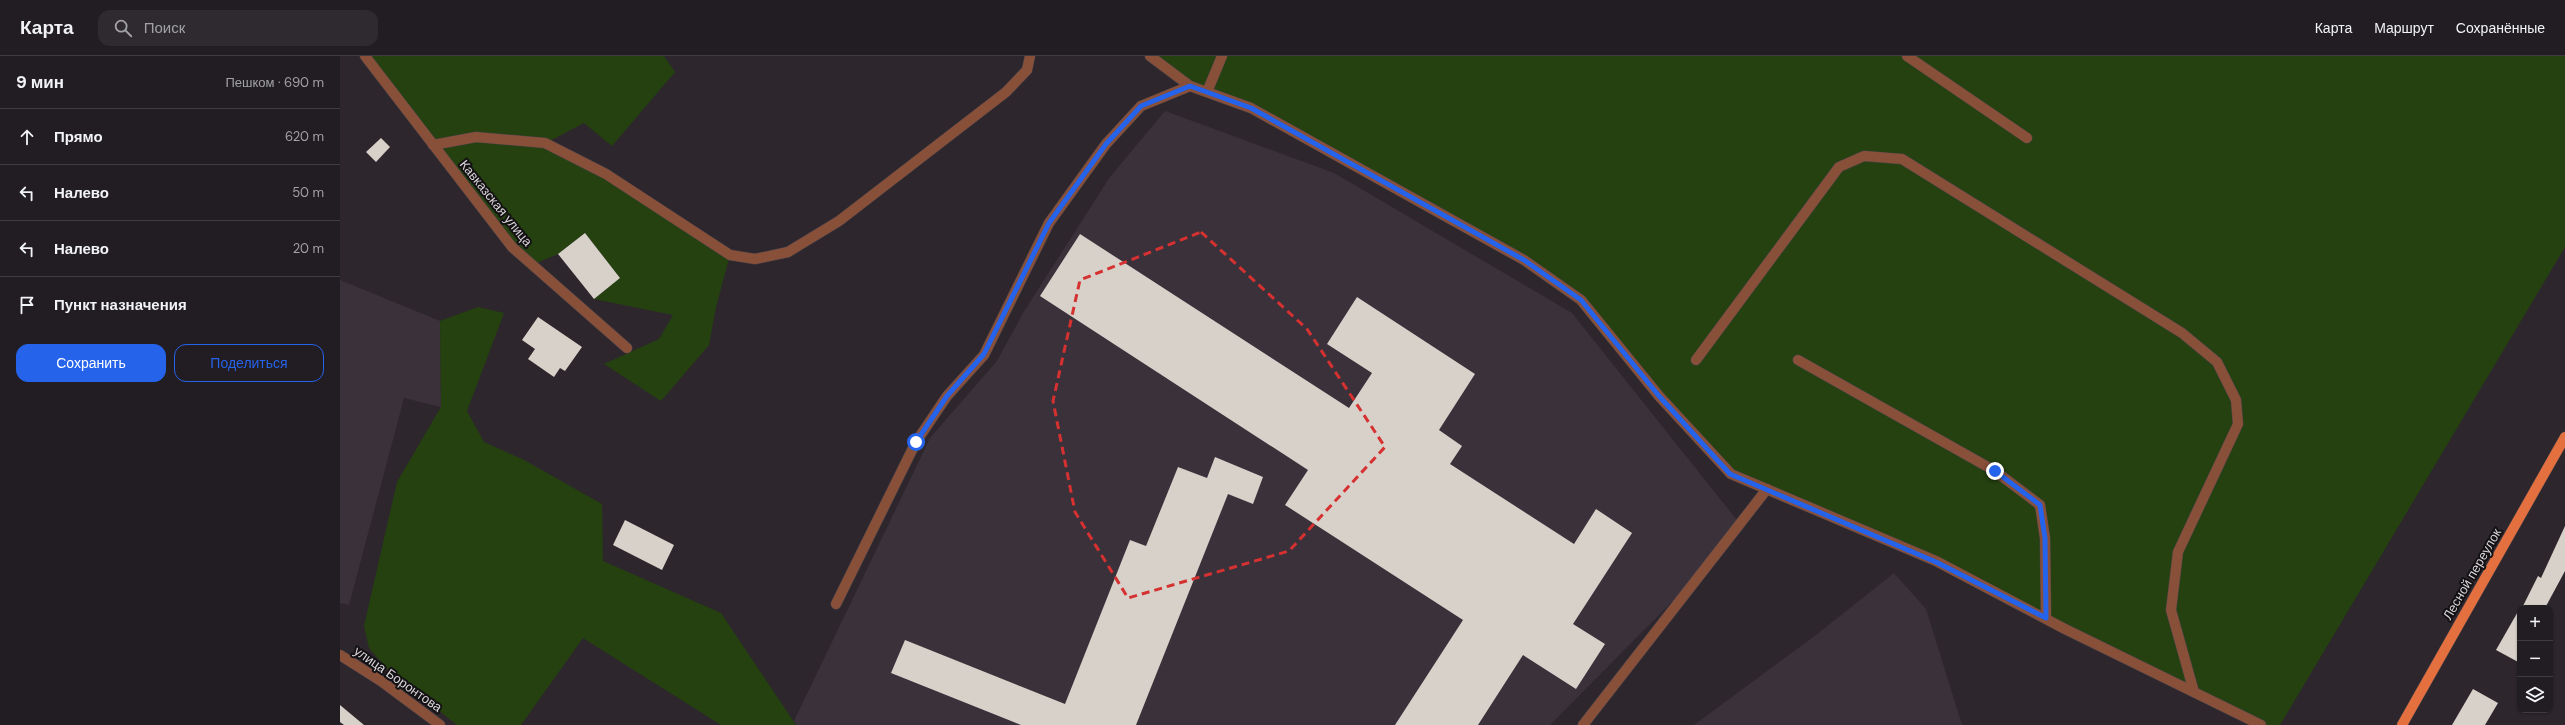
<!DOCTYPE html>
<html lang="ru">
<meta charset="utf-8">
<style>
:root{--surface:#221d22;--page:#2e2a2f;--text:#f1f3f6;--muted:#a2a2a5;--line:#3f3b40;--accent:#2563eb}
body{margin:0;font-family:"DM Sans",sans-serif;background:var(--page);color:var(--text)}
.controls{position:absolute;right:12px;bottom:12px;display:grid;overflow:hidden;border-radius:8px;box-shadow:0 1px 3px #0004}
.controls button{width:36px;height:36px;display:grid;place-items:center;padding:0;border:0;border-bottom:1px solid var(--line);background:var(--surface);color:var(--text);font:20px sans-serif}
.stop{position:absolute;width:12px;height:12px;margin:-9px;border:3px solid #2563eb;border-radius:50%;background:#fff}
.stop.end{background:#2563eb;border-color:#fff;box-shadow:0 1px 4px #0008}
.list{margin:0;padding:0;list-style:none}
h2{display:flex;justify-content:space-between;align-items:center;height:52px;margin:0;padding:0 16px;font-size:17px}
h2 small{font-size:13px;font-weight:400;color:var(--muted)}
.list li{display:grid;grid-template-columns:26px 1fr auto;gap:12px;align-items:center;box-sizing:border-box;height:56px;padding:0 16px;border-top:1px solid var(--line)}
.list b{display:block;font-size:15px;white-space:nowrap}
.list em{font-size:13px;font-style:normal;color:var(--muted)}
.actions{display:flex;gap:8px;padding:12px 16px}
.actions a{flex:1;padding:9px 0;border:1px solid var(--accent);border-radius:12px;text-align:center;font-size:14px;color:var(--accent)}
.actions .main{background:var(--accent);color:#fff}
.icon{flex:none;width:22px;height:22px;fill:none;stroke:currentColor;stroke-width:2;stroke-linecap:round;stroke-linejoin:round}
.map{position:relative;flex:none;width:2225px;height:669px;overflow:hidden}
header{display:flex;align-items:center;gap:24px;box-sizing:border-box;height:56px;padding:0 20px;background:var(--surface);border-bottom:1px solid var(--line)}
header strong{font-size:19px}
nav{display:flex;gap:22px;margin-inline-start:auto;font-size:14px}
.search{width:280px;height:36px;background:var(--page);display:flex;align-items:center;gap:10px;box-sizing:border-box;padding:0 14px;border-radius:12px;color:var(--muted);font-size:15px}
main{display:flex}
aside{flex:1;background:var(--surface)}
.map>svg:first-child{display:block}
.built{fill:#3b313b}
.green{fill:#24410f}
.building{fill:#d7d1ca}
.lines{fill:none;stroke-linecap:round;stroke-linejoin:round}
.minor-casing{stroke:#494349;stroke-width:11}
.major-casing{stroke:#494349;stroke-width:11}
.minor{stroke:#884f39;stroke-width:10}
.major{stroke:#e4703f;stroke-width:10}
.route{stroke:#2563eb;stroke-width:5}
.marked{fill:none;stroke:#d63131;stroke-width:3;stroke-dasharray:8 5;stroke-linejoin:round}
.labels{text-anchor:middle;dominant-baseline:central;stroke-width:4;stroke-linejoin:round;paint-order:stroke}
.street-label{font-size:13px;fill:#dad6da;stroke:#131113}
</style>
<header>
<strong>Карта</strong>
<div class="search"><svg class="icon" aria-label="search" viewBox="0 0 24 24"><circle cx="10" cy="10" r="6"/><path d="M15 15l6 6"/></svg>Поиск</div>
<nav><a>Карта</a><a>Маршрут</a><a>Сохранённые</a></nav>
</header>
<main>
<aside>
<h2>9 мин<small>Пешком · 690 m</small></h2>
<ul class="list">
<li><svg class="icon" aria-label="ahead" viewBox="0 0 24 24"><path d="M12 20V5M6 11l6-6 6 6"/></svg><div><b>Прямо</b></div><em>620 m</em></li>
<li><svg class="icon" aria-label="left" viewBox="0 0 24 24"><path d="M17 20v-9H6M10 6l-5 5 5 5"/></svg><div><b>Налево</b></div><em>50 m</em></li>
<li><svg class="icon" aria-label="left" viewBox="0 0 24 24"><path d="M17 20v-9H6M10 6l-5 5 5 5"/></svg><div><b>Налево</b></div><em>20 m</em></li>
<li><svg class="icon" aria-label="arrive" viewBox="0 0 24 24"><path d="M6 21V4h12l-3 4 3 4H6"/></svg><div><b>Пункт назначения</b></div></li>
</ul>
<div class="actions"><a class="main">Сохранить</a><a>Поделиться</a></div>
</aside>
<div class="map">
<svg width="2225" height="669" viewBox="0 0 2225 669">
<rect width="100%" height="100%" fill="#2d272d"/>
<!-- built -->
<g class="built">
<polygon points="825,55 994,117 1232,257 1404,473 1210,669 456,669 454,665 590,382 657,305 683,257 770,121"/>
<polygon points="0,224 100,265 101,351 64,342 9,549 0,547"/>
<polygon points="1554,517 1586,553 1622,669 1354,669 1476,579"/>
</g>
<!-- green -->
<g class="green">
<polygon points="25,0 324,0 335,16 272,90 244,67 206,87 266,118 390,199 376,251 369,289 321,345 264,308 319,283 333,259 254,243 280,222 245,177 218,198 192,209"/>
<polygon points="810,0 2225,0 2225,191 1940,669 1921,669 1596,505 1391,418 1241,244 1184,204 911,52 850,30"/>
<polygon points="138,251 164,257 127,355 144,386 184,404 262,448 263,505 381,557 456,669 381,669 243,582 181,669 117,669 49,615 29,592 24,570 57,426 101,351 100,265"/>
</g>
<!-- building -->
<g class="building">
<polygon points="41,82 50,91 36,106 26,96"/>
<polygon points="245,177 280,222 254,243 218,198"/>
<polygon points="740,178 1009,352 1032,317 987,288 1017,241 1135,318 1099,374 1122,390 1110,408 1234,488 1256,453 1292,477 1233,568 1265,588 1236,633 1183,599 1138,669 1055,669 1123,564 945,449 968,414 700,240"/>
<polygon points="198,261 242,291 225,315 220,312 214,321 188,303 195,293 182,284"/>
<polygon points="875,401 923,421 913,448 888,438 796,669 681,669 551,617 565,584 725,648 790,484 806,490 838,411 867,422"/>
<polygon points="285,464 334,489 322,514 273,489"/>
<polygon points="2225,470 2225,515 2205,552 2182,552 2198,520 2201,522"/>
<polygon points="2180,552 2180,607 2156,594"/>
<polygon points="2133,633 2158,647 2145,669 2112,669"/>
<polygon points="0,649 24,669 4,669 0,666"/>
</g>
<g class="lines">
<!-- minor casing -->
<g class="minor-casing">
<g id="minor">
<polyline points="25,0 172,191 287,292"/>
<polyline points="810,0 850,30"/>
<polyline points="1567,0 1687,82"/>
<polyline points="867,36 882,0"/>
<polyline points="93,89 136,81 205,87 266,118 390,199 415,203 448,196 499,165 666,36 687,14 690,0"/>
<polyline points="1356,304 1499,111 1524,100 1562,103 1842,277 1877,306 1896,344 1898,368 1838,496 1831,554 1854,636"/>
<polyline points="1458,304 1655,415 1700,449 1705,482 1706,562"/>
<polyline points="496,548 576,386 607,340 644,299 709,167 766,88 801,50 850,30 911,52 1184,204 1241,244 1319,340 1391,418 1596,505 1723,572 1921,669"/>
<polyline points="0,599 41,625 100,669"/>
<polyline points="1243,669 1427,433"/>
</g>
</g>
<!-- major casing -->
<g class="major-casing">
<polyline id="major" points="2062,669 2225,381"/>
</g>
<!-- minor -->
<use href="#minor" class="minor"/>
<!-- major -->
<use href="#major" class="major"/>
</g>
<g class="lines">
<!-- route -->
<polyline class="route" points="576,386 607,340 644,298 709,167 766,88 801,50 850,30 911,52 1184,204 1241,244 1319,340 1390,418 1596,506 1706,562 1705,482 1700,449 1655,415"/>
</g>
<!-- marked area -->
<path class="marked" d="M 861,176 L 967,273 L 1045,391 L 949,495 L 788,542 L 735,456 L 713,345 L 740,224 Z"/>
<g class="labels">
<!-- street labels -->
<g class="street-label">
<text transform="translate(156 147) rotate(51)">Кавказская улица</text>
<text transform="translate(2132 518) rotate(-60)">Лесной переулок</text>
<text transform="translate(58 623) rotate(35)">улица Боронтова</text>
</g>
</g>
</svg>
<div class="controls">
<button>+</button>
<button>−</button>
<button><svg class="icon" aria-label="layers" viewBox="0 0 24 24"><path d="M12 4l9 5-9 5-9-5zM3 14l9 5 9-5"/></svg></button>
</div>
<div class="stop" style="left:576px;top:386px"></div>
<div class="stop end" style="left:1655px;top:415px"></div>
</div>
</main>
